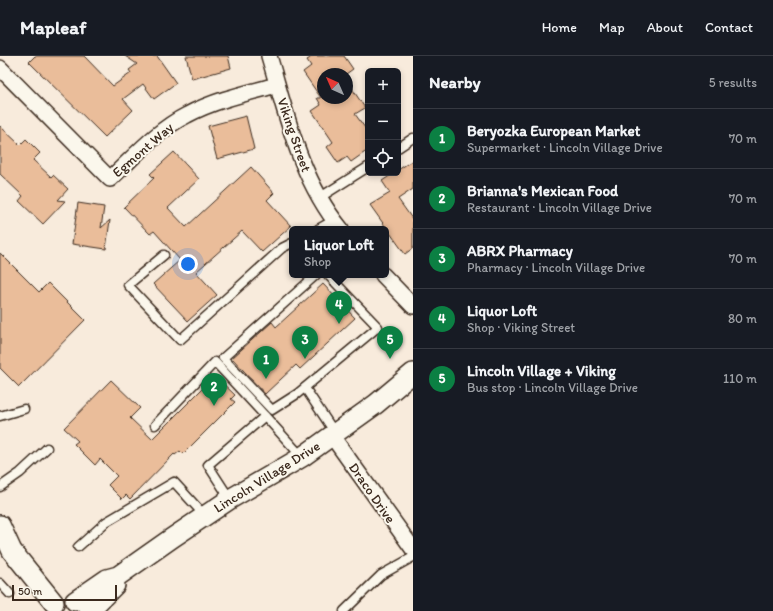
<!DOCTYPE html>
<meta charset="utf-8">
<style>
:root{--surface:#171b24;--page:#242831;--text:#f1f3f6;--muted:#9ea1a6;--line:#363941;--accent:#0b8043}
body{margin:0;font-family:Itim,sans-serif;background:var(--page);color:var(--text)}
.controls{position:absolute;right:12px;top:12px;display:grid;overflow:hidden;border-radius:6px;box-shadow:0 2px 6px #0003}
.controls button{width:36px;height:36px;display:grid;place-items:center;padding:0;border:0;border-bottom:1px solid var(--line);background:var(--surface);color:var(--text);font:20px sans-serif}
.compass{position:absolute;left:317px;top:12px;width:36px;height:36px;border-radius:50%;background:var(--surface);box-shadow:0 2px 6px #0003;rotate:315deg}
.scale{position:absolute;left:12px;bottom:10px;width:105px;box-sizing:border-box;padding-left:4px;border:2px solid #3b2a1e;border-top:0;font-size:11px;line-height:14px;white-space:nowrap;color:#3b2a1e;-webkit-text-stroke:3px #fbf7ec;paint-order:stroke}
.you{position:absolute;left:188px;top:208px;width:14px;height:14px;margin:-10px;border:3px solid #fff;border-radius:50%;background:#1a73e8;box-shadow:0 0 0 6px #1a73e833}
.badge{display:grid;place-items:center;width:26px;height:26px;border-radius:50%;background:var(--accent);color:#fff;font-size:13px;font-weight:700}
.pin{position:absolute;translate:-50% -33px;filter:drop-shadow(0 1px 2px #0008)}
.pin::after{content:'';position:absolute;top:21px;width:14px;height:12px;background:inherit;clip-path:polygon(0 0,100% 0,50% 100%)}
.popup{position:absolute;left:289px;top:170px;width:100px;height:52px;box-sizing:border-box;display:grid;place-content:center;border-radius:6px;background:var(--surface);filter:drop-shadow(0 1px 3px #0005);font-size:13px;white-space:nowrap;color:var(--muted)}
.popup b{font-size:15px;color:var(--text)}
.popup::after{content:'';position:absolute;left:50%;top:100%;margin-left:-8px;border:8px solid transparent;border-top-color:var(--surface)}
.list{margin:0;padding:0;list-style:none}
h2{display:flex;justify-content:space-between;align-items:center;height:52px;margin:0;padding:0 16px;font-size:17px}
h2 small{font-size:13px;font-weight:400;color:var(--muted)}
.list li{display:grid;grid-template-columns:26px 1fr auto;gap:12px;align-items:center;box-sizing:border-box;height:60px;padding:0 16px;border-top:1px solid var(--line)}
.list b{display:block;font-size:15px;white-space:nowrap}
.list p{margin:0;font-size:13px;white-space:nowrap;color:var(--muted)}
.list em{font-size:13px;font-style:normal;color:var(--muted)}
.icon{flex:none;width:22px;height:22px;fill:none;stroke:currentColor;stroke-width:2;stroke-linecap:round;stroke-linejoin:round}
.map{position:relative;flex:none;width:413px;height:555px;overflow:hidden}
header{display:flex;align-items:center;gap:24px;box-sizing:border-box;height:56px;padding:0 20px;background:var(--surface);border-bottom:1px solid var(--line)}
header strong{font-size:19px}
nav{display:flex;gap:22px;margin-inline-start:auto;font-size:14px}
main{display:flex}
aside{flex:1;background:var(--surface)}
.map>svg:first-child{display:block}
.building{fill:#eabd9a;stroke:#3b2a1e}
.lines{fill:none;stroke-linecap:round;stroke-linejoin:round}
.service-casing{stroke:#3b2a1e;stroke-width:11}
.minor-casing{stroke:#3b2a1e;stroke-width:18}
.tertiary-casing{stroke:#3b2a1e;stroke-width:22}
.service{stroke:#fbf7ec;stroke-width:8}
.minor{stroke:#fbf7ec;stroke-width:15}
.tertiary{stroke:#fbf7ec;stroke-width:19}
.labels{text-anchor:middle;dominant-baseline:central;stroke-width:4;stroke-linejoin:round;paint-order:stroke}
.street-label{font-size:14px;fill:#3b2a1e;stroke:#fbf7ec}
</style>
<header>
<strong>Mapleaf</strong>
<nav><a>Home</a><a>Map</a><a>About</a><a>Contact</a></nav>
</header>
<main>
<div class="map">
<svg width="413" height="555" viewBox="0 0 413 555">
<rect width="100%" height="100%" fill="#f8ebdc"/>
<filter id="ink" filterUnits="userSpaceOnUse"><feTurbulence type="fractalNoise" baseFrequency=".025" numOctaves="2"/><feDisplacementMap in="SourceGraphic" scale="8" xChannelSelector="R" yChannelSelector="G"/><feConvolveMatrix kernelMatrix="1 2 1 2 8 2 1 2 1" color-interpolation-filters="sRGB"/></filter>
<g filter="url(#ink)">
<!-- building -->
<g class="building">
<polygon points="35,0 84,0 113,30 131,17 129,14 137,8 125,0 157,0 176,27 154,43 143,28 123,43 133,54 105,81 29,6"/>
<polygon points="186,0 228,0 231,12 192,23"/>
<polygon points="313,0 344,0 353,13 346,18 323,18 323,42 347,42 347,25 365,52 355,58 368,76 368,94 351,106 347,101 338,107 327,91 333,86 312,55 321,49 317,42 321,42 303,16 311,10 307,4"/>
<polygon points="246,60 254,93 217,103 208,70"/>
<polygon points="0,70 20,89 26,83 40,97 33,104 51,121 53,119 68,133 58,144 65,145 43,168 19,145 23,140 0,118"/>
<polygon points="174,96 199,123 168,152 186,171 251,111 274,137 267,144 291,170 262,196 242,175 196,216 217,239 188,265 153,228 180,204 154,175 150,178 124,151 154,122 150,118"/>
<polygon points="413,104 413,133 398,143 413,164 413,192 405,198 370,149 390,137 382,125 394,117 398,117 398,114"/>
<polygon points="78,147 104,151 101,172 110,164 106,193 72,188"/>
<polygon points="0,197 39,236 48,227 85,264 19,331 0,312"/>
<polygon points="323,228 355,262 300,313 296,309 265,338 232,302 272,266 276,271"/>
<polygon points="215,320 235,339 231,343 235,346 183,398 180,395 175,399 174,398 130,443 126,439 122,443 108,429 117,420 100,403 95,409 74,388 78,385 64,372 111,324 140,352 130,362 152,383"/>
</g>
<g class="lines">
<!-- service casing -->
<g class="service-casing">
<g id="service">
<polyline points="398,92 413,82"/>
<polyline points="319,142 368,111"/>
<polyline points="318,173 334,164"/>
<polyline points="164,199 128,229 180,284 282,192 292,187"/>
<polyline points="316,219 223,302 272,354 297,338 378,271 328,219"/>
<polyline points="305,332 335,377"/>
<polyline points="0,360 24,353"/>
<polyline points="265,360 302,401"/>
<polyline points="155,369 215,306 265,360 208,409 230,443"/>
<polyline points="0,431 20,417 47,392"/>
<polyline points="78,491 106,466 174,426 205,460"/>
<polyline points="0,527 10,538"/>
<polyline points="344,555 381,519 413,501"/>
</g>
</g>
<!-- minor casing -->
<g class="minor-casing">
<g id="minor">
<path d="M 269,0 C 287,60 300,123 341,173"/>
<path d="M 0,12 L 110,123 C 134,101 157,74 187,59 C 215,44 247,37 277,29"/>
<polyline points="383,219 413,250"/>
<polyline points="332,380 413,493"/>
</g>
</g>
<!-- tertiary casing -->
<g class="tertiary-casing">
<g id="tertiary">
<polyline points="0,469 12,495 54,547"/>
<polyline points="75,545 107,523 118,520 172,482 230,443 302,401 376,348 413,317"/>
<polyline points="89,555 115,529"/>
</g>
</g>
<!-- service -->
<use href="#service" class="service"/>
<!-- minor -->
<use href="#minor" class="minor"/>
<!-- tertiary -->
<use href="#tertiary" class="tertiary"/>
</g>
</g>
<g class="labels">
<!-- street labels -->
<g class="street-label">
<text transform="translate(294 79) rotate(71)">Viking Street</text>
<text transform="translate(143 94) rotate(-41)">Egmont Way</text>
<text transform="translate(267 421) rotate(-32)">Lincoln Village Drive</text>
<text transform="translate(372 437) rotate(55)">Draco Drive</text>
</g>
</g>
</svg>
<div class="controls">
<button>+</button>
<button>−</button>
<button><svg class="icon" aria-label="locate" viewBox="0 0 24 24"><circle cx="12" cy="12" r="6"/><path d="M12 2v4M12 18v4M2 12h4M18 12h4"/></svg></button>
</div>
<svg class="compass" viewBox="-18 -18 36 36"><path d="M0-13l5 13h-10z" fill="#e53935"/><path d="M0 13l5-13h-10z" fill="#9ea1a6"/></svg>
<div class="scale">50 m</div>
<div class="you"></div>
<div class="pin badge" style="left:266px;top:323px">1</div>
<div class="pin badge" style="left:214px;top:350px">2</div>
<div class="pin badge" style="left:305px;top:303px">3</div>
<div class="pin badge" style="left:339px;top:268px">4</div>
<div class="popup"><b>Liquor Loft</b>Shop</div>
<div class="pin badge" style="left:390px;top:303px">5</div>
</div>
<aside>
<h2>Nearby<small>5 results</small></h2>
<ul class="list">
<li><span class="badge">1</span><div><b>Beryozka European Market</b><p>Supermarket · Lincoln Village Drive</p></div><em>70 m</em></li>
<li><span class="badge">2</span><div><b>Brianna's Mexican Food</b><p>Restaurant · Lincoln Village Drive</p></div><em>70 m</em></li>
<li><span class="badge">3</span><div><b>ABRX Pharmacy</b><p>Pharmacy · Lincoln Village Drive</p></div><em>70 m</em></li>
<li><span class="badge">4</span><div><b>Liquor Loft</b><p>Shop · Viking Street</p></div><em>80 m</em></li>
<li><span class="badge">5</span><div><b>Lincoln Village + Viking</b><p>Bus stop · Lincoln Village Drive</p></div><em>110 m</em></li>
</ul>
</aside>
</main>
